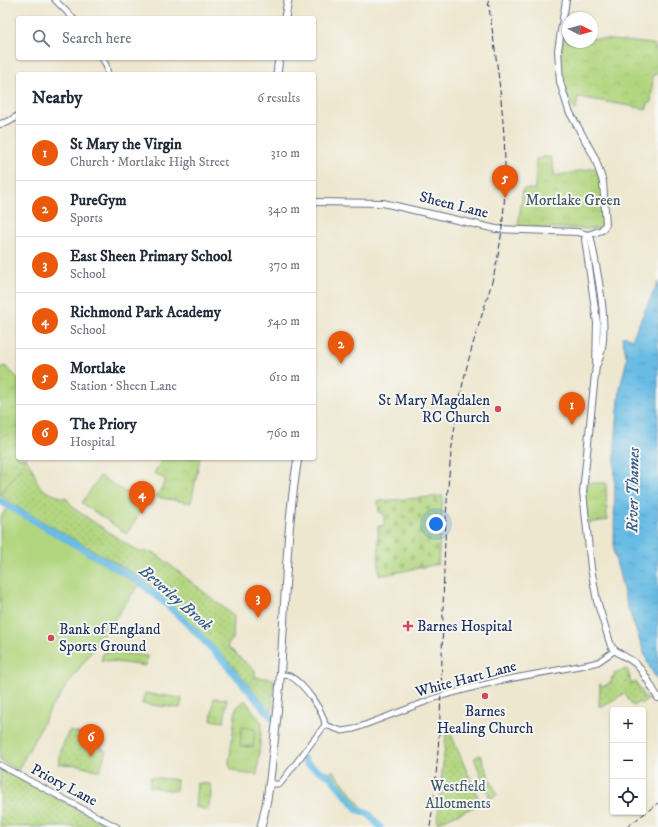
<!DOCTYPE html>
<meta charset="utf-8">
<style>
:root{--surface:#fff;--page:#f6f6f7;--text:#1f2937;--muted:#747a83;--line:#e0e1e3;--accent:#ea580c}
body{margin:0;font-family:"IM FELL DW Pica",serif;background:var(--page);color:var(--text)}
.controls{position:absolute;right:12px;bottom:12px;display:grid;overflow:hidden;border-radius:4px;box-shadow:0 1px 3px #0004}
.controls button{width:36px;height:36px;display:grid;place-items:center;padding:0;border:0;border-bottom:1px solid var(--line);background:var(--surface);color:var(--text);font:20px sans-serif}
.compass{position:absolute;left:562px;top:12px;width:36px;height:36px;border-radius:50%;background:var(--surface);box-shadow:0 1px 3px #0004;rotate:96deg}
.you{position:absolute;left:436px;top:524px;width:14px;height:14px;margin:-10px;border:3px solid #fff;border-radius:50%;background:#1a73e8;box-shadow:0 0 0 6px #1a73e833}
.badge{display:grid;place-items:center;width:26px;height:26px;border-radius:50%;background:var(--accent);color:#fff;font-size:13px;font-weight:700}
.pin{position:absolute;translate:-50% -33px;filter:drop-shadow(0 1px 2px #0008)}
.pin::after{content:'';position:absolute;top:21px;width:14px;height:12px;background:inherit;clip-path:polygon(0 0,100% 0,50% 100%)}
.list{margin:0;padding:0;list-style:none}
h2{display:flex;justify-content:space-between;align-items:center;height:52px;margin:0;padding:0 16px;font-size:17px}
h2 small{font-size:13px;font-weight:400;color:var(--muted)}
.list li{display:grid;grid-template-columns:26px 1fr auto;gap:12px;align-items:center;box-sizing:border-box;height:56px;padding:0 16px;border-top:1px solid var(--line)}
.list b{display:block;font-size:15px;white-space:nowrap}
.list p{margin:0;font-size:13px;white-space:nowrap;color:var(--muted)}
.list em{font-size:13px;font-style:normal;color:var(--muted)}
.icon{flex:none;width:22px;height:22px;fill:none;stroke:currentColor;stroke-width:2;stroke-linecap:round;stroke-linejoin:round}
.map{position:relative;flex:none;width:658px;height:827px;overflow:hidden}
.search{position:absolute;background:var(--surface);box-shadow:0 1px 3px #0004;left:16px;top:16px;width:300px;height:44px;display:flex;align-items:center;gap:10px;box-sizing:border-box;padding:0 14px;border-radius:4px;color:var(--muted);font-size:15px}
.panel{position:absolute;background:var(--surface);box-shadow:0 1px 3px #0004;left:16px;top:72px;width:300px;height:388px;border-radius:4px}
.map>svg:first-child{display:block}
.grass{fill:url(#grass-dots);stroke:#66826e}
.cemetery{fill:url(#cemetery-stones);stroke:#66826e}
.park{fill:url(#park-crowns);stroke:#66826e}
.pitch{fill:#b2d67f;stroke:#66826e}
.water{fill:url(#water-ripples);stroke:#4276a1}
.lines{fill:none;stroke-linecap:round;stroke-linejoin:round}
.stream{stroke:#68bce4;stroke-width:1}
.river{stroke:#68bce4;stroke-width:7}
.minor-casing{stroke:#656f86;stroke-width:7}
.major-casing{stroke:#656f86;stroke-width:8}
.highway-casing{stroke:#656f86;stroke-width:9}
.minor{stroke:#fff;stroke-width:5}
.major{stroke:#fff;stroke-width:6}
.highway{stroke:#fff;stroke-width:7}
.rail{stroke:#1b2f5e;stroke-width:1;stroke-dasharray:6 3;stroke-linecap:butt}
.poi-dot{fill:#d1495b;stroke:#f6f6f2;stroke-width:1.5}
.labels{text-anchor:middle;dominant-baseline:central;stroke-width:4;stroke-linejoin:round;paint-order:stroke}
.park-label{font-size:15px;fill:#415966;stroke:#f6f6f2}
.street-label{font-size:15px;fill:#1b2f5e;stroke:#f6f6f2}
.poi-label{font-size:15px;fill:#1b2f5e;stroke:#f6f6f2;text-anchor:start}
.water-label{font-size:16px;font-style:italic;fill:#325986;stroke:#f6f6f2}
</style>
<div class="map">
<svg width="658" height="827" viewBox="0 0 658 827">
<defs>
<pattern id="grass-dots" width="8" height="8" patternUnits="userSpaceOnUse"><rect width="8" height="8" fill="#b2d67f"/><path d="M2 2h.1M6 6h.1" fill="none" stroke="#98b870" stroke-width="1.8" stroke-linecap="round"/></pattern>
<pattern id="cemetery-stones" width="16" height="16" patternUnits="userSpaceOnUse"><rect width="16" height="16" fill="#b2d67f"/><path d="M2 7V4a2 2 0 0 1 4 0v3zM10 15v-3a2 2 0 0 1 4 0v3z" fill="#98b870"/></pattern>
<pattern id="park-crowns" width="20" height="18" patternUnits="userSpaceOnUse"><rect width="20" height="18" fill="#b2d67f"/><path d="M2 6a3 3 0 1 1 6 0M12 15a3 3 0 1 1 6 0" fill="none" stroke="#98b870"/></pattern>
<pattern id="water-ripples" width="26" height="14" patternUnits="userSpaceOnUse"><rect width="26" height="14" fill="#68bce4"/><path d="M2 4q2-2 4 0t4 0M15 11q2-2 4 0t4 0" fill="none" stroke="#5599bc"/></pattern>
</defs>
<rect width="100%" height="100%" fill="#f6f6f2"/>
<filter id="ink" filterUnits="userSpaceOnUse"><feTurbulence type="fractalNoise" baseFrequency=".025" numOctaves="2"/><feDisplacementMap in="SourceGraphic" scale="8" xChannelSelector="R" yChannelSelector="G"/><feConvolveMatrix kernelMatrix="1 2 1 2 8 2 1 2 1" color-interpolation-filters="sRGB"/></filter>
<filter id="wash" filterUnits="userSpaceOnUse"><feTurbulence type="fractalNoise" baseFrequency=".012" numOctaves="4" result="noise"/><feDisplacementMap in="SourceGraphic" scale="16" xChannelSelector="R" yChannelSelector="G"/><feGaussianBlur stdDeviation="0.9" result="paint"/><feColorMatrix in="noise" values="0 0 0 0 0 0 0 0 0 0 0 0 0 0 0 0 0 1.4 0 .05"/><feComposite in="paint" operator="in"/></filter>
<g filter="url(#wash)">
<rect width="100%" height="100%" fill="#eee7cf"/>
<!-- grass -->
<g class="grass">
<path d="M 0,436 L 18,446 L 18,458 L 26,458 C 43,482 28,487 64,498 L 65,497 L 76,510 L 137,551 L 155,553 L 234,616 L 233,639 L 227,646 L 255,671 L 255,677 L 274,679 L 272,712 L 230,663 L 140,577 L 14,505 L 0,495 Z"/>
<polygon points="627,669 630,676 627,678 630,677 631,684 636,682 643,695 642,698 646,696 648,700 641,704 639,702 633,706 625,693 603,706 599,706 600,683 602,687 612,682 611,678 615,676 614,673"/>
<polygon points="447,725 481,804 437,823"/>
<polygon points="69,731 91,736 92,731 101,733 103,737 100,747 106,751 100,771 79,765 59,764 61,749"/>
<polygon points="480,755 497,795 490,798 474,758"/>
<polygon points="0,768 111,827 0,827"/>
<polygon points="333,770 365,811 358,809 329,773"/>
</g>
<!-- cemetery -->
<polygon class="cemetery" points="443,496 438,564 379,576 378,526 384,526 384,513 379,513 378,501"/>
<!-- park -->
<g class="park">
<path d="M 566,35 L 568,36 L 568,42 L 592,42 L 592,38 L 654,44 L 658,54 L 658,73 L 653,75 L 651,103 L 648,103 L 647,109 L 578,97 L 576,110 L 574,109 C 563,97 556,48 566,35 Z"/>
<path d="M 544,157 L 551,157 L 555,176 L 595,168 C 601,181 609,218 599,229 L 518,227 L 523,189 L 535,189 L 536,159 Z"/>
<polygon points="5,366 18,378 18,431 15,441 18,446 18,458 26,459 0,495 0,368"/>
<polygon points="163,458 200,458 191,503 156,497 166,480 154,473"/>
<polygon points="586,483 606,483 607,520 588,523"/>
<polygon points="104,651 147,656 146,666 101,660"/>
<polygon points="145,693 182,698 180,708 142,704"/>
<polygon points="214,698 227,699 224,722 211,720"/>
<polygon points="245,700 262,723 257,775 239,773 231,769 229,763 236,708"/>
<polygon points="151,777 177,780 176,791 149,787"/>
<polygon points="197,783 210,784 211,795 208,810 195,807"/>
</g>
<!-- pitch -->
<g class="pitch">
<polygon points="100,476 141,502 146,503 127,534 82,503"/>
<polygon points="7,508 139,585 51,708 18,770 0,761 0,518"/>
<polygon points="242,727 255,729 253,747 240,746"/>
</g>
<!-- water -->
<polygon class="water" points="658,282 658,682 649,666 638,636 627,605 614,553 615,445 620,388 627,359 622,337 626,336 632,339"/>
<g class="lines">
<!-- stream -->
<polyline class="stream" points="306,761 312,763"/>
<!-- river -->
<g class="river">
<path d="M 0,501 L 137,580 C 188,619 231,668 272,718"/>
<polyline points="304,759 307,764 331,777 358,810 369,814 380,827"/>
</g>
</g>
</g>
<g filter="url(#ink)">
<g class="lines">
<!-- minor casing -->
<g class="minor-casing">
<g id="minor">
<polyline points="55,0 73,18"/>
<polyline points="102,58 106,65 108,74"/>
<polyline points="325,725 342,731 354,729 441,696 498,681 590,664 598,662 614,651"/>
<polyline points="0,765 117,827"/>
<path d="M 270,784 L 280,784 L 325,725 C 324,711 303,683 290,676 C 287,675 284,675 281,675"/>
</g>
</g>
<!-- major casing -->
<g class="major-casing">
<g id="major">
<polyline points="566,0 558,50 560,82 569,111 595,158 603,182 606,224 602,230 588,235"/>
<polyline points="0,124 8,122 18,116"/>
<polyline points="314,202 383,203 496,229 578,232 588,235"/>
<path d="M 588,235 L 585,239 L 597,323 L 596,365 L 583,492 L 591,568 L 597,601 L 611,646 C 617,655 630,657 638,666 C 646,675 652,688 658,698"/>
<path d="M 588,235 L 591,239 C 597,271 612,335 597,364"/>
</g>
</g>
<!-- highway casing -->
<g class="highway-casing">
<g id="highway">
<polyline points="285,18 288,0"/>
<polyline points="277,74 279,58"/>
<path d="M 261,827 C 270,793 272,759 276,725 C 286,636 283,546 298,458"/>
</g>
</g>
<!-- minor -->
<use href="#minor" class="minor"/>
<!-- major -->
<use href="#major" class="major"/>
<!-- highway -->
<use href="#highway" class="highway"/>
<!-- rail -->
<g class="rail">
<path d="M 430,827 C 448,703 438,578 451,454 C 455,421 461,387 470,355 C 479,320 493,287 499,250 C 513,165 500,85 488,0"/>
<polyline points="627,827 658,803"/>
</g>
</g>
</g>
<!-- markers -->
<g class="poi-dot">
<circle cx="498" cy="409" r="4"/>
<path d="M406 620h4v4h4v4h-4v4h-4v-4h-4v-4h4z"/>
<circle cx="51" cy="638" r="4"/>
<circle cx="485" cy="696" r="4"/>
</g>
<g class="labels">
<!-- park labels -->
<g class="park-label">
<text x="573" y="200">Mortlake Green</text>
<text x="458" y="786">Westfield<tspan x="458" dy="17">Allotments</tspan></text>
</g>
<!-- street labels -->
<g class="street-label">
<text transform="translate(454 205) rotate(14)">Sheen Lane</text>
<text transform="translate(466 679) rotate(-15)">White Hart Lane</text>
<text transform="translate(64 785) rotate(28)">Priory Lane</text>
</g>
<!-- poi labels -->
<g class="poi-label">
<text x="490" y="400" text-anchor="end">St Mary Magdalen<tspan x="490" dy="17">RC Church</tspan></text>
<text x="417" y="626">Barnes Hospital</text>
<text x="59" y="629">Bank of England<tspan x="59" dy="17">Sports Ground</tspan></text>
<text x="485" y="711" text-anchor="middle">Barnes<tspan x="485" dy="17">Healing Church</tspan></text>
</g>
<!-- water labels -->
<g class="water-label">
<text transform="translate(633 490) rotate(-89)">River Thames</text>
<text transform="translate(176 598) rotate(41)">Beverley Brook</text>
</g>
</g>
</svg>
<div class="controls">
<button>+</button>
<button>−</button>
<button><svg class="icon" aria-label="locate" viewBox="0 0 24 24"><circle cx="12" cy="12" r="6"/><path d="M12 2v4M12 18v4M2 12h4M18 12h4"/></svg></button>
</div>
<svg class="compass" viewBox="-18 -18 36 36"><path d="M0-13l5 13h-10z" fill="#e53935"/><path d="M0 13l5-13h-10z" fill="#747a83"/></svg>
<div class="you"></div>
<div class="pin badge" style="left:572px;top:425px">1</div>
<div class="pin badge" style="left:341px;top:364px">2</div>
<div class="pin badge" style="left:258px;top:618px">3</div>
<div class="pin badge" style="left:142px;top:514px">4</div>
<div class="pin badge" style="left:505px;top:198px">5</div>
<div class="pin badge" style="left:91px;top:757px">6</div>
<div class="search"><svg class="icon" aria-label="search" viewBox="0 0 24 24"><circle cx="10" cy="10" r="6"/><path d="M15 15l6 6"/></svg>Search here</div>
<section class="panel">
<h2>Nearby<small>6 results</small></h2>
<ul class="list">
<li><span class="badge">1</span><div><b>St Mary the Virgin</b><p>Church · Mortlake High Street</p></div><em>310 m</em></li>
<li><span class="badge">2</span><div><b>PureGym</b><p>Sports</p></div><em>340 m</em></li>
<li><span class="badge">3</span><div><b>East Sheen Primary School</b><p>School</p></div><em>370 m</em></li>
<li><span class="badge">4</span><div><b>Richmond Park Academy</b><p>School</p></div><em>540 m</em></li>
<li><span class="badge">5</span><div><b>Mortlake</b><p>Station · Sheen Lane</p></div><em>610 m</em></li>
<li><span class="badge">6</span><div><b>The Priory</b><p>Hospital</p></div><em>760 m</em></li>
</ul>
</section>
</div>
